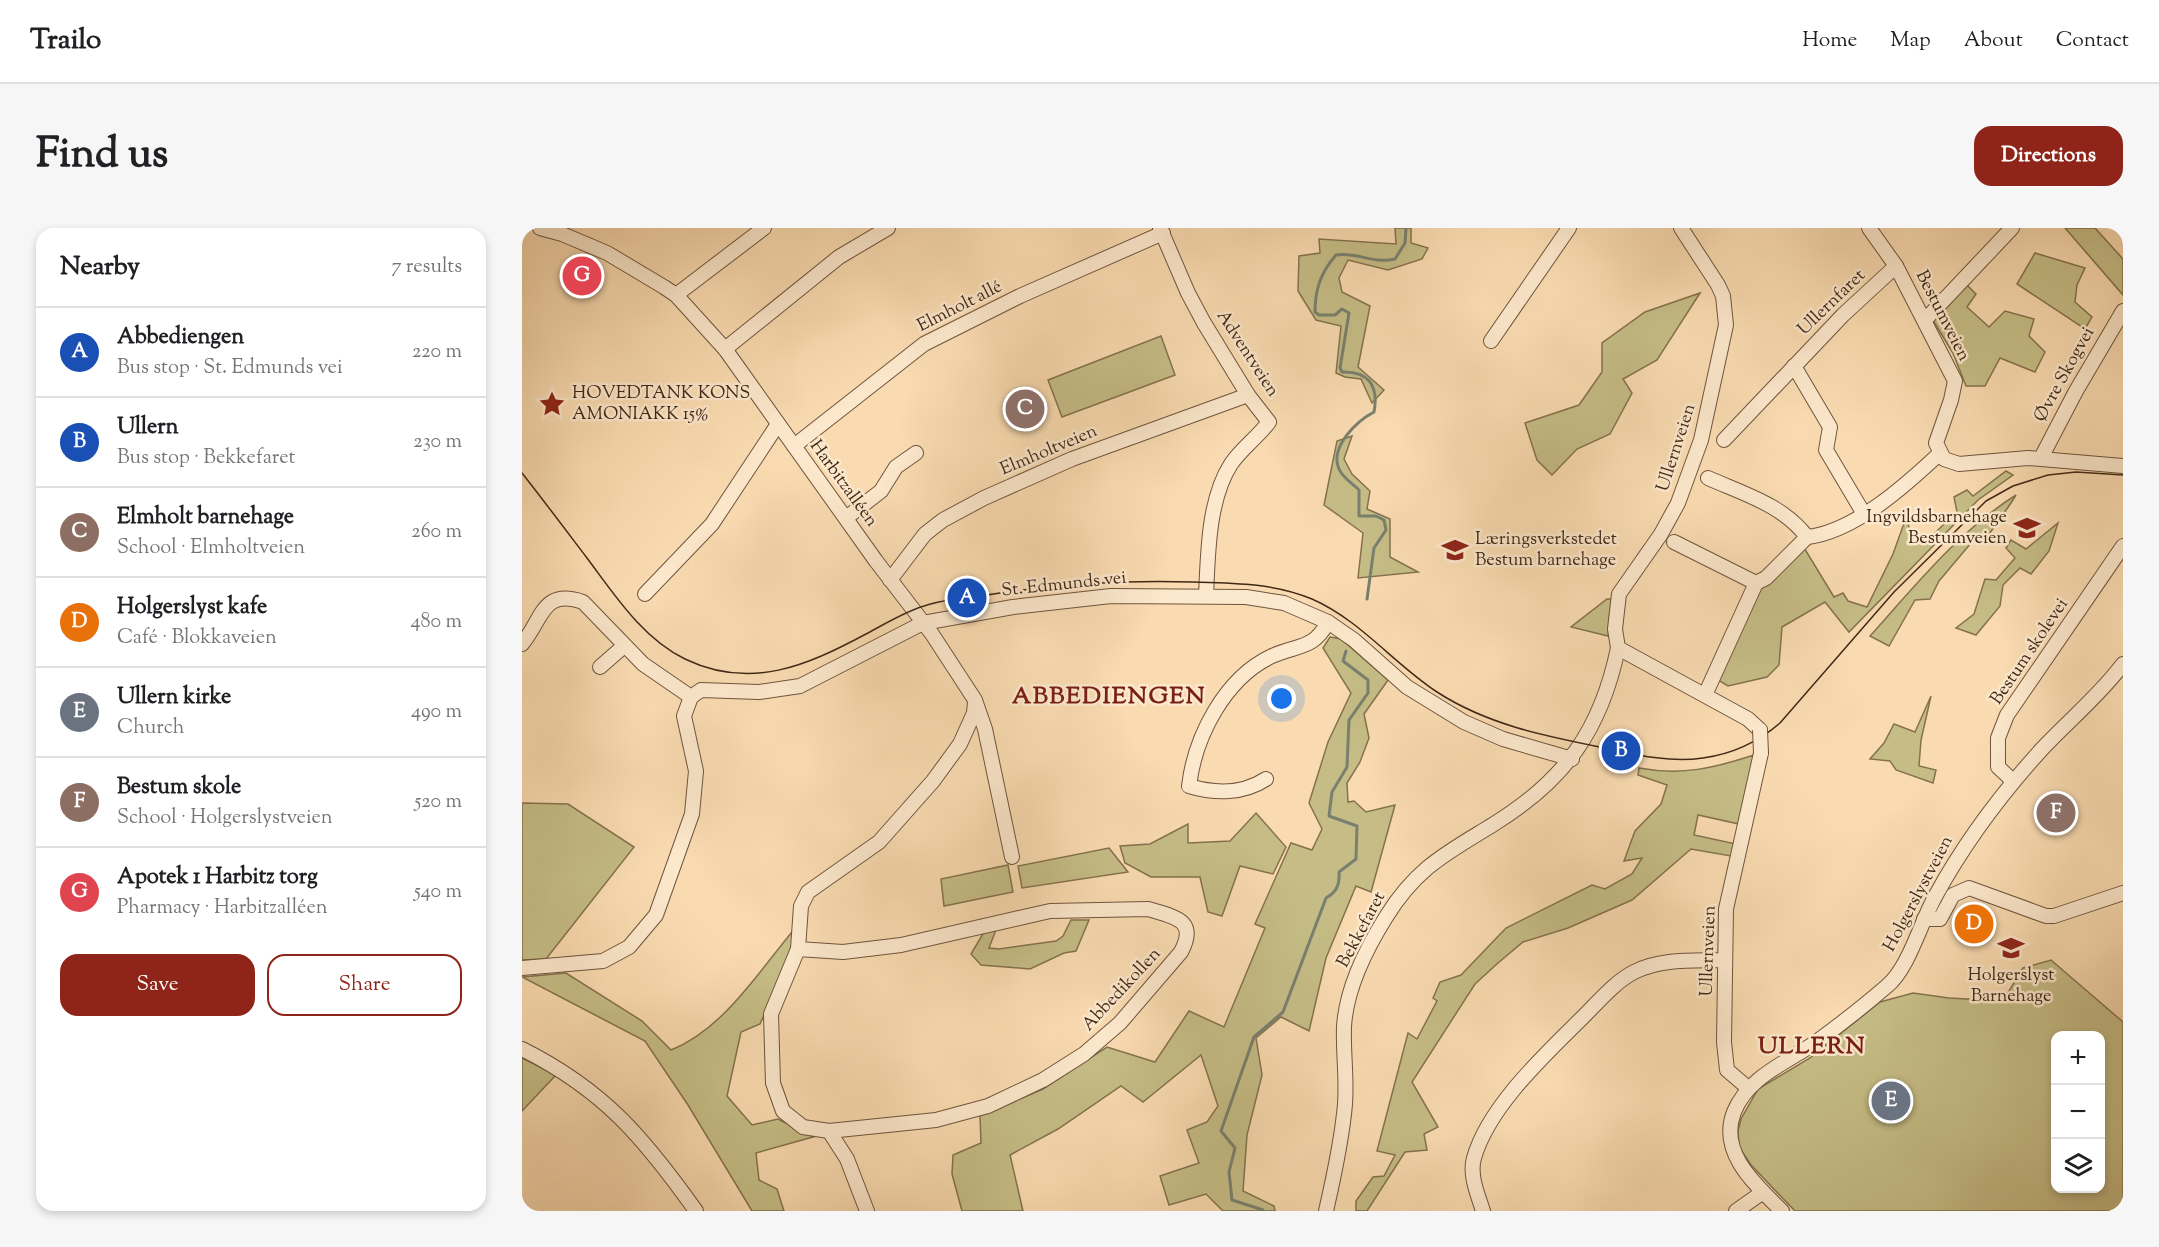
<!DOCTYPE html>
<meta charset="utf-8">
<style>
:root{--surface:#fff;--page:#f6f6f6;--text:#202124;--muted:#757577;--line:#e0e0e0;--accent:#8f2418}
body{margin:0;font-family:"Sorts Mill Goudy",serif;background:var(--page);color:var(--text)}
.controls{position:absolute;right:18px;bottom:18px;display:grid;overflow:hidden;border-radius:12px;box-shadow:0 3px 9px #0003}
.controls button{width:54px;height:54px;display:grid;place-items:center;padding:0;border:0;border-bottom:2px solid var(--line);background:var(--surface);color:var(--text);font:30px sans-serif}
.you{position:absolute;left:760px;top:471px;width:21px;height:21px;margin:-15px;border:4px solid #fff;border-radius:50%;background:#1a73e8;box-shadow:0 0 0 9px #1a73e833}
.badge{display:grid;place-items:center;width:39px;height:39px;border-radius:50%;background:var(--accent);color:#fff;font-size:20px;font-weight:700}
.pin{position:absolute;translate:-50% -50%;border:3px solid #fff;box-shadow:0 2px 6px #0006}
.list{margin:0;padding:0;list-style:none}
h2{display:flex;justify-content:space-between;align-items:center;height:78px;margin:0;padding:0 24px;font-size:26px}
h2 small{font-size:20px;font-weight:400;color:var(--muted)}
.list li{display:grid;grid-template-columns:39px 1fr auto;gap:18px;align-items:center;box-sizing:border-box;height:90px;padding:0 24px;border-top:2px solid var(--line)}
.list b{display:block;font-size:22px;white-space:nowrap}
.list p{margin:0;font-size:20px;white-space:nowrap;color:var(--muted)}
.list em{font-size:20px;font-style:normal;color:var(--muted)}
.actions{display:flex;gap:12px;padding:18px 24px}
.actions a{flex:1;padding:14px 0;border:2px solid var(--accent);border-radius:18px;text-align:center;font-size:21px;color:var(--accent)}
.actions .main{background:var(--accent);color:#fff}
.icon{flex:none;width:33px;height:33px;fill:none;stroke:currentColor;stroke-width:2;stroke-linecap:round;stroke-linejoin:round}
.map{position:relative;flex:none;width:1601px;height:983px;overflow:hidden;border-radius:18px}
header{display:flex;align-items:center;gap:36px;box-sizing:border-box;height:84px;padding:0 30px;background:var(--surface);border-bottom:2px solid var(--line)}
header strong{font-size:28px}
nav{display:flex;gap:33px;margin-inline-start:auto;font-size:21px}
.intro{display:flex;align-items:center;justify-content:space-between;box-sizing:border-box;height:144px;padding:0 36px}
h1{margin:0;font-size:42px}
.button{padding:15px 27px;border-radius:18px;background:var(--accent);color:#fff;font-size:21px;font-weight:700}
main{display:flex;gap:36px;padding:0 36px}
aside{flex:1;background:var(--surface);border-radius:18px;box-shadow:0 3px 9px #0003}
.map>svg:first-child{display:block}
.green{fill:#c6bd86;stroke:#84724e;stroke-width:1.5;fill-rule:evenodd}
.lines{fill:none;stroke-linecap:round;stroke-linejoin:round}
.stream{stroke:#79806f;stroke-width:3}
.minor-casing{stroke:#6f553d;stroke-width:16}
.minor{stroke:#fce8cc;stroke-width:14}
.tram{stroke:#412816;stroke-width:1.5}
.minor-bridge-casing{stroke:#6f553d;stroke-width:16;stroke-linecap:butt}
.minor-bridge{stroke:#fce8cc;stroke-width:14}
.labels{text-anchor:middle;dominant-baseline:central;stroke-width:5;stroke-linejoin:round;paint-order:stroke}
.street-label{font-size:18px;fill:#412816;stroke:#fce8cc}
.poi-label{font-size:18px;fill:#412816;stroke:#fce8cc;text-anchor:start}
.district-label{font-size:24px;font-weight:bold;letter-spacing:1.5px;fill:#7a1f14;stroke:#fce8cc}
</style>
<header>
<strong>Trailo</strong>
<nav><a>Home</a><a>Map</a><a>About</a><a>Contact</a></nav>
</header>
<div class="intro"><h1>Find us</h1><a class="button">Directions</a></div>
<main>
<aside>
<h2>Nearby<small>7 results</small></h2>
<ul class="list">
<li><span class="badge" style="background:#1a4fb4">A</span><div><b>Abbediengen</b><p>Bus stop · St. Edmunds vei</p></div><em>220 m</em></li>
<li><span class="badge" style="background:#1a4fb4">B</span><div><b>Ullern</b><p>Bus stop · Bekkefaret</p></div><em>230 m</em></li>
<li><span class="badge" style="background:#8d6e63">C</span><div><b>Elmholt barnehage</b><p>School · Elmholtveien</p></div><em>260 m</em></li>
<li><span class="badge" style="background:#e8710a">D</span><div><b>Holgerslyst kafe</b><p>Café · Blokkaveien</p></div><em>480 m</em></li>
<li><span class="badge" style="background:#6b7280">E</span><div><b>Ullern kirke</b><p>Church</p></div><em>490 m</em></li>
<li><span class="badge" style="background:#8d6e63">F</span><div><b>Bestum skole</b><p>School · Holgerslystveien</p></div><em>520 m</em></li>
<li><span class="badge" style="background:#e0444e">G</span><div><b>Apotek 1 Harbitz torg</b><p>Pharmacy · Harbitzalléen</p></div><em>540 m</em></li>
</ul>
<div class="actions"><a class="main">Save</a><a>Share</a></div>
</aside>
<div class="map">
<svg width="1601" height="983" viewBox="0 0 1601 983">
<rect width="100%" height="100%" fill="#fadbb1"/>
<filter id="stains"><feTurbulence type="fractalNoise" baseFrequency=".00333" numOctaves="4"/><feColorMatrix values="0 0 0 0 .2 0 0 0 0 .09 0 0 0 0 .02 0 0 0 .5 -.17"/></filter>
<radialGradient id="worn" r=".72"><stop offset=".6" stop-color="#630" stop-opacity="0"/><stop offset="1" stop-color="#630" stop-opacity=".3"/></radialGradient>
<!-- green -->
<g class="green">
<polygon points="873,0 889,0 889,15 906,20 900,31 866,42 826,32 817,50 820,64 848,78 836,139 862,162 850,175 839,151 823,149 814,145 819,98 794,92 776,63 777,28 798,25 797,11 874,16"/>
<polygon points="1543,0 1573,0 1601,31 1601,67"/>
<polygon points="1513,25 1563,40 1555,57 1553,74 1570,89 1563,101 1495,56"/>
<polygon points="1443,55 1454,66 1445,79 1467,99 1483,83 1512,91 1507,108 1523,124 1513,144 1478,130 1463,158 1444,158 1431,125 1409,89"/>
<polygon points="1178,65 1135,132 1101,151 1110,165 1088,206 1055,221 1030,247 1015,232 1003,195 1057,177 1080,144 1080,115 1123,84"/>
<polygon points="639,108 653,147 540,189 526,152"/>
<polygon points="830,208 822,231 830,246 848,263 845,281 868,291 868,329 896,344 836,350 841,305 802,277 815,213"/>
<polygon points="1484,243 1491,247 1456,272 1327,404 1303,374 1260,399 1257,437 1245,449 1206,458 1196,452 1232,367 1281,318 1312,369 1321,365 1326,373 1345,379 1371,326 1385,287 1389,314 1402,315 1435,284 1432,269 1445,262 1451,268"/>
<path d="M 1494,267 C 1484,284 1472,297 1462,315 L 1455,308 L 1417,353 L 1408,371 L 1393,372 L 1367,418 L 1348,408 C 1393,358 1437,303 1494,267 Z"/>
<polygon points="1536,295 1527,323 1509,346 1498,340 1481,357 1478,378 1454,407 1434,400 1452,386 1463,351 1474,352 1493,330 1484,320 1489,312 1504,321"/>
<polygon points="1085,371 1090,371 1086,408 1049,399"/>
<polygon points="808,409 819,411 866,452 842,486 847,510 838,534 825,555 826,574 832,573 844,584 873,577 849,664 834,658 804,730 787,803 759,789 734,810 740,847 725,907 721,963 752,978 753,983 701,983 684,966 647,977 638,948 677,935 665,902 685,894 696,878 679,827 621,874 599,858 536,901 488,927 501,983 440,983 430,946 431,927 459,915 458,888 521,861 585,819 633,834 667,783 702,799 743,700 733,696 769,615 790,622 800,601 787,575 806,514 829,465 801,420"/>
<polygon points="1409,468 1399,512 1397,538 1414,542 1411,555 1374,542 1368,533 1348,531 1362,515 1372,496 1393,504"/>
<path d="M 1232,527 L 1217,596 L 1176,587 L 1172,607 L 1214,616 L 1209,628 L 1169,621 L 1110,672 L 1046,700 L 1001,714 L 976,735 L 953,756 L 890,854 L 916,899 L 902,906 L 905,922 L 883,924 L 845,983 L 834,983 L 834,973 L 851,949 L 862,948 L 873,927 L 855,923 L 886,805 L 895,811 L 915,773 L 911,770 L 918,754 L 939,747 L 984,700 L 1070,657 L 1083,661 L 1110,646 L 1120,630 L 1102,633 L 1113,603 L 1139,576 L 1145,557 L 1116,547 L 1117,540 C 1160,548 1192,540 1232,527 Z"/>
<polygon points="0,575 46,576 112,619 24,731 0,732"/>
<polygon points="734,585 764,619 751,646 718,638 700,688 686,684 678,649 629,649 603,635 598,618 628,616 666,596 666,615 708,613"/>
<polygon points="587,620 606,644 500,660 496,638"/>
<polygon points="486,637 491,664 422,678 419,651"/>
<polygon points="549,692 567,692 554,723 542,725 508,741 459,737 449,726 462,704 475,699 467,720 477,721 534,713 541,708"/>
<path d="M 270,704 L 270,725 L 238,796 L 219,804 L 205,868 L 230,897 L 256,891 L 291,909 L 234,925 L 237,952 L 255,961 L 262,983 L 230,983 L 166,877 L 123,813 L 0,749 L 44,745 L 120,793 L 149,822 C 200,802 235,746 270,704 Z"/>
<path d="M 1529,732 L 1601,794 L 1601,983 L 1273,983 L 1229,937 L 1217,919 L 1216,903 L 1219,891 L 1236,861 L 1288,830 L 1358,774 L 1391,765 L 1427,770 L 1481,773 L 1501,740 ZM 1534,808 L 1578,808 L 1578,960 L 1534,960 Z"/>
<polygon points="0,830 34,847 0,883"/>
</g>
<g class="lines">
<!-- stream -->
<g class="stream">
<path d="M 845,371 L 852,320 L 864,302 L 862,292 L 854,288 L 837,288 L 837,262 C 830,255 821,250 817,241 C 807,219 835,193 852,184 C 857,157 846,143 820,144 L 818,140 L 827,85 L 820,81 L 813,87 L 797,87 L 793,84 C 793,61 799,44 814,27 C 837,24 849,36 873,31 L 883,15 L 884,0"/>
<path d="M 741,982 L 710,972 L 707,944 L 713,920 L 699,903 L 732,809 L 761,784 L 804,670 C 815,664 818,656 817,644 L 834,631 L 835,598 L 807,588 L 810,564 L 825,539 L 827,492 L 846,465 L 846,452 L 821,433 L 824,423"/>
</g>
<!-- minor casing -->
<g class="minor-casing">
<g id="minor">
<polyline points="18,0 40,6 85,25 142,59 154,67 203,121 354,333 410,406 453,472 463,501 490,629"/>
<path d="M 638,0 L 666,65 L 682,95 L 726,167 L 747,194 C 736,209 720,220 709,236 C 686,272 686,326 684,368"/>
<polyline points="1159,0 1196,57 1201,68 1204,97 1179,212 1156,275 1139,306 1097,366 1093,401 1096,420 1226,491 1238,502"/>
<polyline points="1347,0 1374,38 1433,153 1429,172 1414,215 1422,231 1437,236 1506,230 1601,238"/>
<polyline points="154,67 242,0"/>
<polyline points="1403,92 1490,0"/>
<polyline points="969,113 1047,0"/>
<polyline points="203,121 317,29 366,0"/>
<polyline points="1272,138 1308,199 1304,222 1342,286"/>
<polyline points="1202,212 1321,87 1374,38"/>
<polyline points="272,218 402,116 498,68 641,5"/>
<polyline points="1519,230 1554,163 1601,83"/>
<path d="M 1186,250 C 1222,266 1261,277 1285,309"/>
<polyline points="324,290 359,263 374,239 394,225"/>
<path d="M 1285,309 C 1332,304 1384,257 1417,226"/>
<polyline points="1152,314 1234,355"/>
<polyline points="368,352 403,306 421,292 462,270 550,231 726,167"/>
<polyline points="123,366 190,296 256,196"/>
<path d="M 0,416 C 21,391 20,360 61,374 L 121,436 L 169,469 L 179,462 L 237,464 L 278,458 L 401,395 L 491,379 L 589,368 L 724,369 L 762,375 L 806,394 L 832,412 L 885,459 L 942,494 L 981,511 L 1050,531"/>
<polyline points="78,439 102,418"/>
<polyline points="1183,467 1234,355 1244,350 1285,309"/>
<path d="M 744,551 C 721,566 693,566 667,558 C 673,508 703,450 750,428 C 777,416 791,422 806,394"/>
<polyline points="1491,553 1476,539 1476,510 1485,487 1601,318"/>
<path d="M 626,681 C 653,689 676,692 659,724 L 598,795 L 562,826 L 521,852 L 466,878 L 414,892 L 307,903 L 281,899 L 261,883 L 251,855 L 249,786 L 276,721 L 321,724 L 379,717 L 528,683 Z"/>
<polyline points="1402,691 1418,691 1431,667 1447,660 1524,688 1532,688 1601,665"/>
<polyline points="276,721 279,678 286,664 357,614 411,553 438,516 452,485 453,474"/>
<polyline points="0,740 81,733 107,719 134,687 170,586 174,543 162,488 169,469"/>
<path d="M 0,821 C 82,862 122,910 174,983"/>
<polyline points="1226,860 1205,842 1202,814 1204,681 1239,525"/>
<polyline points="307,903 325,931 345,983"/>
<path d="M 804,983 C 812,948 820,912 823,876 C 825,850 821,824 822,799 C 824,761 844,721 864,689 C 895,639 925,625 972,596 C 1043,552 1079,502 1096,420"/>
<path d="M 961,983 C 956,967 947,947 952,930 C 967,877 1026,824 1064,786 C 1078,772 1093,754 1112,744 C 1139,730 1172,733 1202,732"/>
<polyline points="1214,983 1241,964"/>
<path d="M 1260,983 C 1234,957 1196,925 1212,884 C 1227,847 1267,834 1297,812 C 1320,795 1343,777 1365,758 C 1387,740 1399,693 1414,667 C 1443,614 1479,566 1520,521 C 1547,492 1577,468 1601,436"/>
</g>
</g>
<!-- minor -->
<use href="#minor" class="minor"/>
<!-- tram -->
<path class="tram" d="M 0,245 C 22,273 43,301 65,330 C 92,366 120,410 163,431 C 229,463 286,437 344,406 C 363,396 382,384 402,378 C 422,371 444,370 465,367 C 533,356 602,352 671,354 C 711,355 752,355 790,371 C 838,392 871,435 915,464 C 966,497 1023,508 1083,520 C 1115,527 1148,535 1181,530 C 1210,526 1236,514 1258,495 L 1372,364 L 1464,273 L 1491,258 L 1526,247 L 1554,244 L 1601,247"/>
<!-- minor-bridge casing -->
<g class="minor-bridge-casing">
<polyline id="minor-bridge" points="1238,502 1239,525"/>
</g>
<!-- minor-bridge -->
<use href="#minor-bridge" class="minor-bridge"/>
</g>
<!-- icons -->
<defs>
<g id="sight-bare" transform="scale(2.07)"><path d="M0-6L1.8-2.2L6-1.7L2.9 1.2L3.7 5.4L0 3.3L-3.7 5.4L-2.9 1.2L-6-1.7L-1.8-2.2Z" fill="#8f2418" stroke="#fce8cc" stroke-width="2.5" paint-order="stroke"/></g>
<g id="school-bare" transform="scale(2.07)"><path d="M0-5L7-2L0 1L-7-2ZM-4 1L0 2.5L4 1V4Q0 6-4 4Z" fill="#8f2418" stroke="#fce8cc" stroke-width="2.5" paint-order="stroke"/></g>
</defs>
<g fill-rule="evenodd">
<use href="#sight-bare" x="30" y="176"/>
<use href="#school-bare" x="1505" y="300"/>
<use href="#school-bare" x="933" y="322"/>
<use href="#school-bare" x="1489" y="720"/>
</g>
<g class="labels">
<!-- street labels -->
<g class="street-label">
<text transform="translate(1310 75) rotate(-44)">Ullernfaret</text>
<text transform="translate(438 79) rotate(-27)">Elmholt allé</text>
<text transform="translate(1420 88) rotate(63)">Bestumveien</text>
<text transform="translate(725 126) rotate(57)">Adventveien</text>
<text transform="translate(1543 147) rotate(-61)">Øvre Skogvei</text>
<text transform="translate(1155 220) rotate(-72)">Ullernveien</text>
<text transform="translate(527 223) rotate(-23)">Elmholtveien</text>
<text transform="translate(321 256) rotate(54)">Harbitzalléen</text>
<text transform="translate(542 357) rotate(-6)">St. Edmunds vei</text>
<text transform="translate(1508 424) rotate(-56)">Bestum skolevei</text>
<text transform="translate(1397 666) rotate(-62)">Holgerslystveien</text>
<text transform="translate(840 702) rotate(-62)">Bekkefaret</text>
<text transform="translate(1187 723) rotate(-88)">Ullernveien</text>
<text transform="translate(600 762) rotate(-47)">Abbedikollen</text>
</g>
<!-- poi labels -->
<g class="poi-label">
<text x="50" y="166">HOVEDTANK KONS<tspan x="50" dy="21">AMONIAKK 15%</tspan></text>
<text x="1485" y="290" text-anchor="end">Ingvildsbarnehage<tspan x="1485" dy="21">Bestumveien</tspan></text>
<text x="953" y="312">Læringsverkstedet<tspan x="953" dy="21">Bestum barnehage</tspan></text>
<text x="1489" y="748" text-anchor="middle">Holgerslyst<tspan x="1489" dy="21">Barnehage</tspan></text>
</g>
<!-- district labels -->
<g class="district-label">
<text x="587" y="469">ABBEDIENGEN</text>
<text x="1290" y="819">ULLERN</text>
</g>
</g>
<rect width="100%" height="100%" filter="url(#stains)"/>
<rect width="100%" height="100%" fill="url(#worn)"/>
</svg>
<div class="controls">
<button>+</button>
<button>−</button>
<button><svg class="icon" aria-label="layers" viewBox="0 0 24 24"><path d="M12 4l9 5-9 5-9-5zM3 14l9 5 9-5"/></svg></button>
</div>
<div class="you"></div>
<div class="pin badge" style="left:445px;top:370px;background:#1a4fb4">A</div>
<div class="pin badge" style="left:1099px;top:523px;background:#1a4fb4">B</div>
<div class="pin badge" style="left:503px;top:181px;background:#8d6e63">C</div>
<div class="pin badge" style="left:1452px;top:696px;background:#e8710a">D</div>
<div class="pin badge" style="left:1369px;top:873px;background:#6b7280">E</div>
<div class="pin badge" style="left:1534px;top:585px;background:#8d6e63">F</div>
<div class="pin badge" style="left:60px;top:48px;background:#e0444e">G</div>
</div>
</main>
